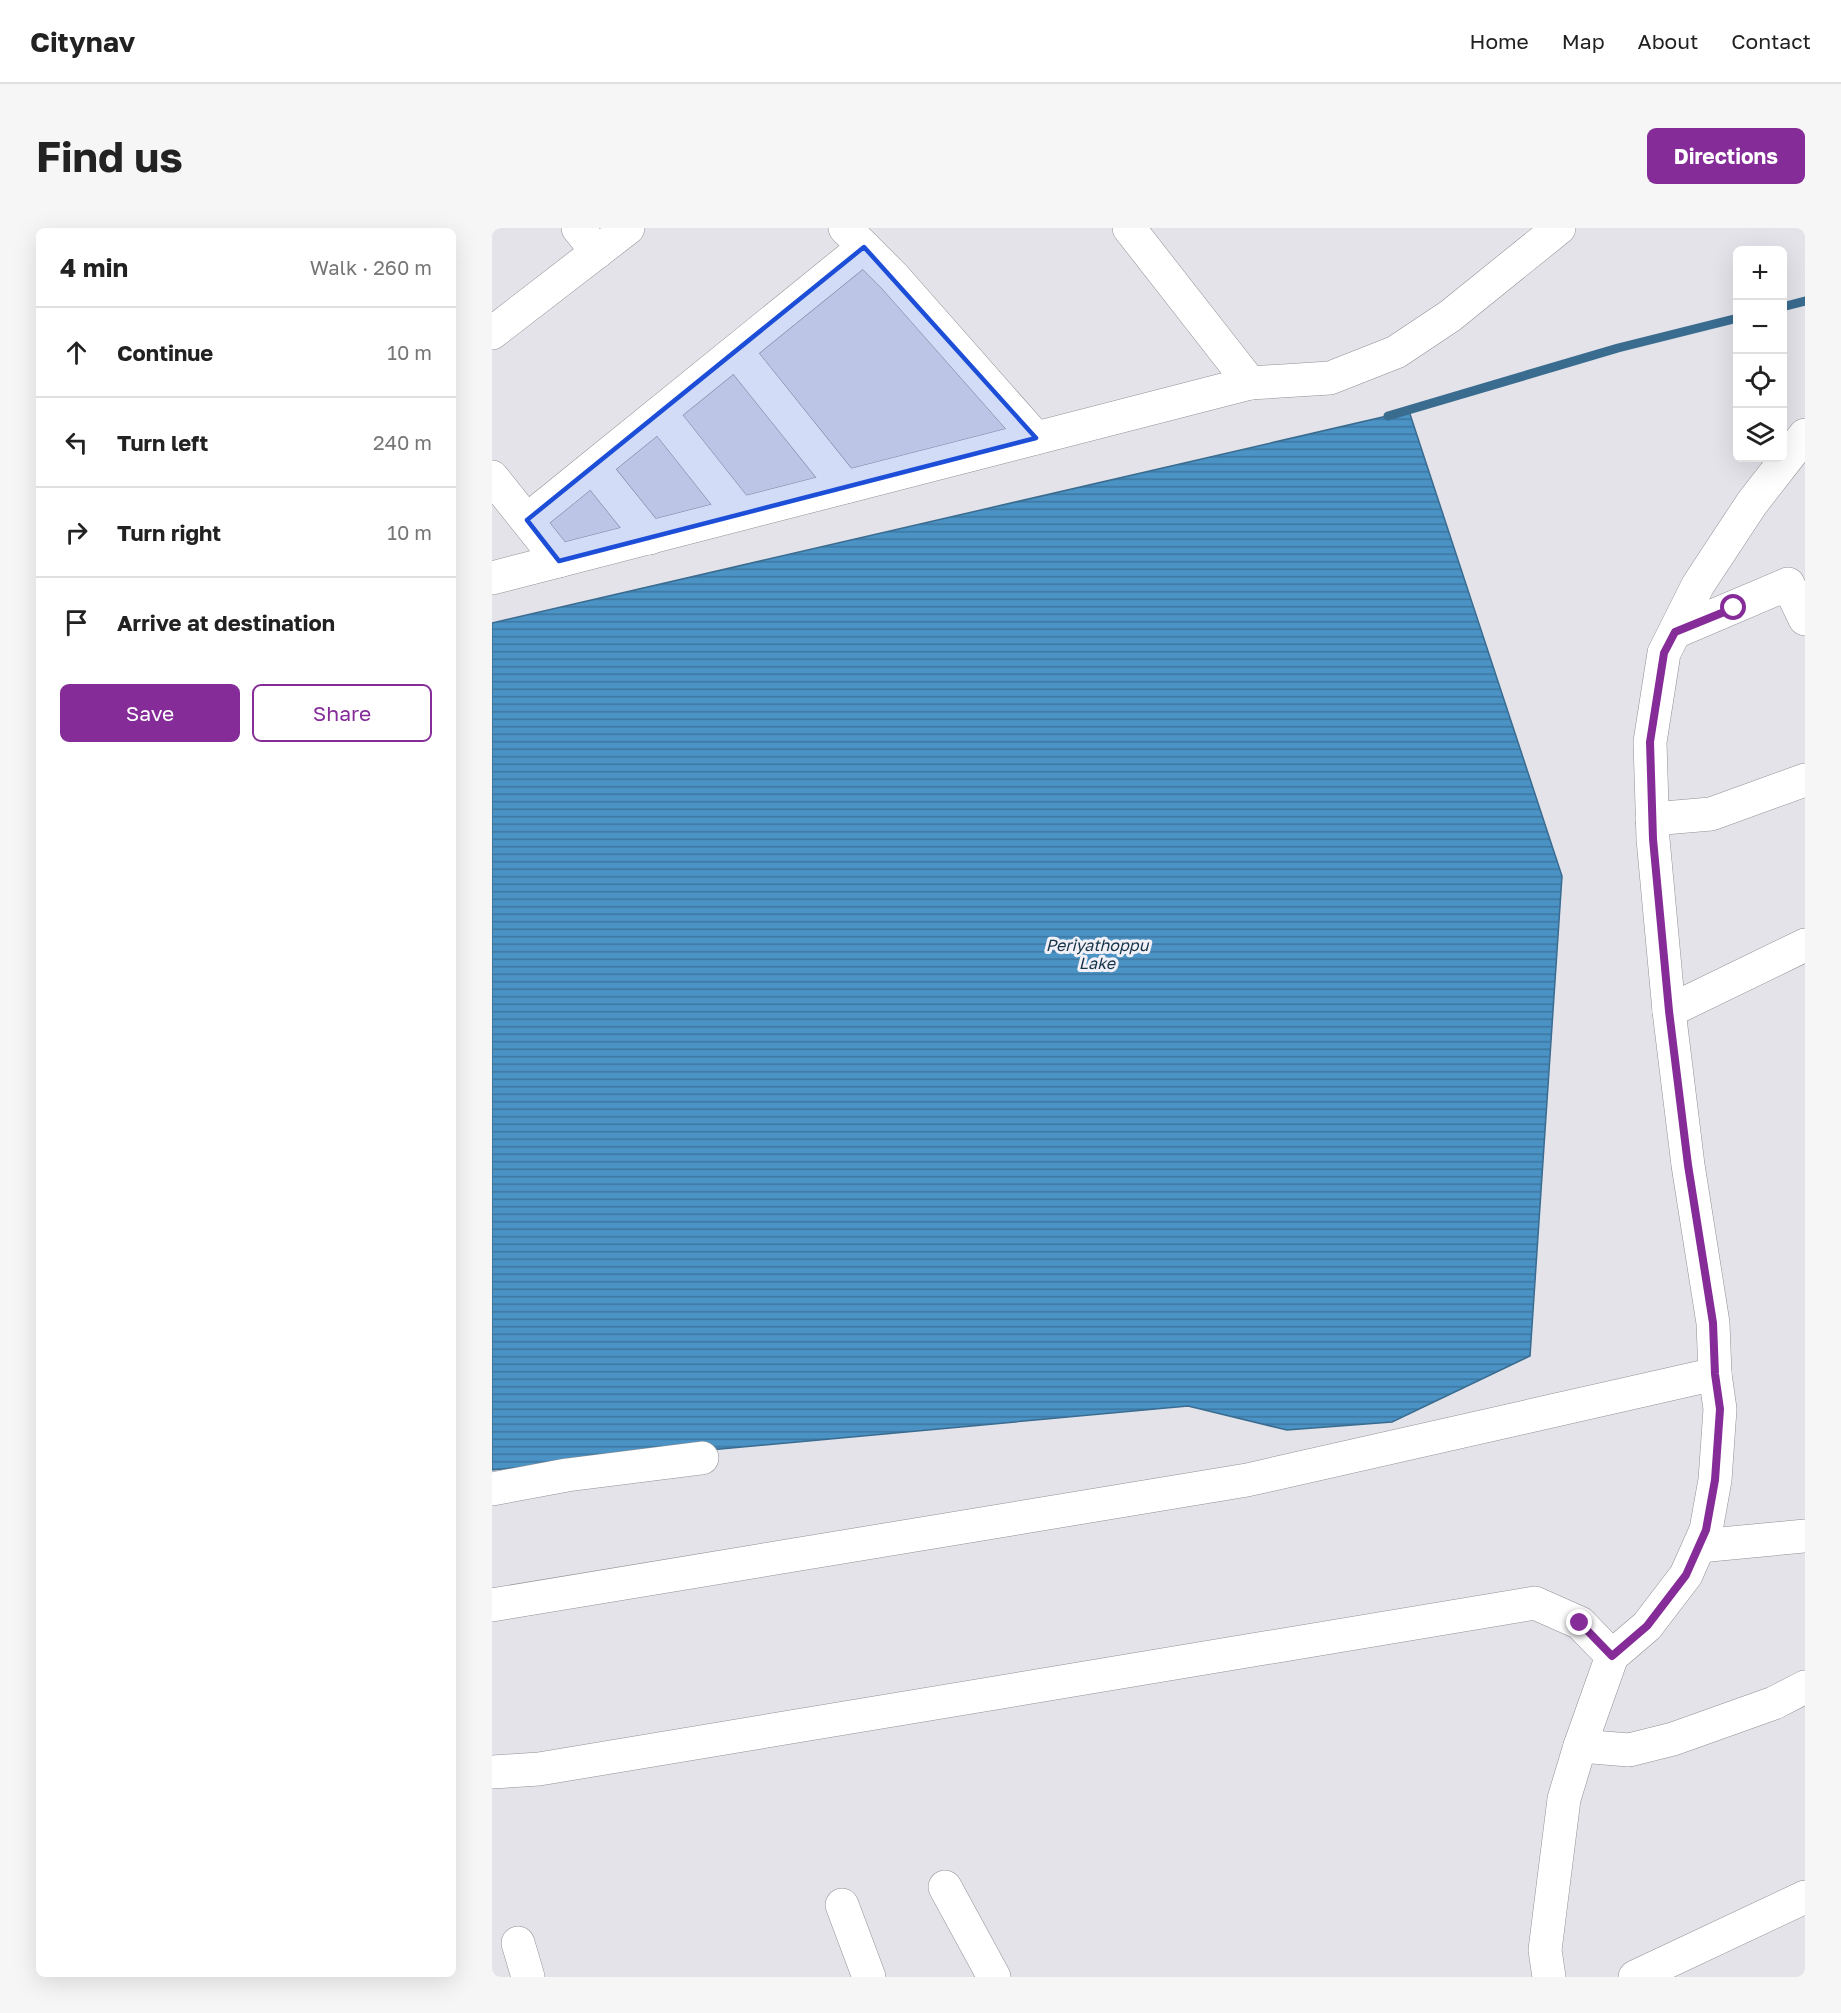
<!DOCTYPE html>
<meta charset="utf-8">
<style>
:root{--surface:#fff;--page:#f6f6f6;--text:#222;--muted:#767676;--line:#e0e0e0;--accent:#852c99}
body{margin:0;font-family:"Golos Text",sans-serif;background:var(--page);color:var(--text)}
.controls{position:absolute;right:18px;top:18px;display:grid;overflow:hidden;border-radius:9px;box-shadow:0 6px 24px #0002}
.controls button{width:54px;height:54px;display:grid;place-items:center;padding:0;border:0;border-bottom:2px solid var(--line);background:var(--surface);color:var(--text);font:30px sans-serif}
.stop{position:absolute;width:18px;height:18px;margin:-14px;border:4px solid #852c99;border-radius:50%;background:#fff}
.stop.end{background:#852c99;border-color:#fff;box-shadow:0 2px 6px #0008}
.list{margin:0;padding:0;list-style:none}
h2{display:flex;justify-content:space-between;align-items:center;height:78px;margin:0;padding:0 24px;font-size:26px}
h2 small{font-size:20px;font-weight:400;color:var(--muted)}
.list li{display:grid;grid-template-columns:39px 1fr auto;gap:18px;align-items:center;box-sizing:border-box;height:90px;padding:0 24px;border-top:2px solid var(--line)}
.list b{display:block;font-size:22px;white-space:nowrap}
.list em{font-size:20px;font-style:normal;color:var(--muted)}
.actions{display:flex;gap:12px;padding:18px 24px}
.actions a{flex:1;padding:14px 0;border:2px solid var(--accent);border-radius:9px;text-align:center;font-size:21px;color:var(--accent)}
.actions .main{background:var(--accent);color:#fff}
.icon{flex:none;width:33px;height:33px;fill:none;stroke:currentColor;stroke-width:2;stroke-linecap:round;stroke-linejoin:round}
.map{position:relative;flex:none;width:1313px;height:1749px;overflow:hidden;border-radius:9px}
header{display:flex;align-items:center;gap:36px;box-sizing:border-box;height:84px;padding:0 30px;background:var(--surface);border-bottom:2px solid var(--line)}
header strong{font-size:28px}
nav{display:flex;gap:33px;margin-inline-start:auto;font-size:21px}
.intro{display:flex;align-items:center;justify-content:space-between;box-sizing:border-box;height:144px;padding:0 36px}
h1{margin:0;font-size:42px}
.button{padding:15px 27px;border-radius:9px;background:var(--accent);color:#fff;font-size:21px;font-weight:700}
main{display:flex;gap:36px;padding:0 36px}
aside{flex:1;background:var(--surface);border-radius:9px;box-shadow:0 6px 24px #0002}
.map>svg:first-child{display:block}
.water{fill:url(#water-rules);stroke:#3a6c90;stroke-width:1.5}
.lines{fill:none;stroke-linecap:round;stroke-linejoin:round}
.stream{stroke:#3a6c90;stroke-width:9}
.minor-casing{stroke:#919095;stroke-width:34}
.tertiary-casing{stroke:#919095;stroke-width:34}
.minor{stroke:#fff;stroke-width:33}
.tertiary{stroke:#fff;stroke-width:33}
.route{stroke:#852c99;stroke-width:8}
.marked{fill:#1d4ed8;fill-opacity:0.2;stroke:#1d4ed8;stroke-width:4.5;stroke-linejoin:round}
.labels{text-anchor:middle;dominant-baseline:central;stroke-width:6;stroke-linejoin:round;paint-order:stroke}
.water-label{font-size:16px;font-style:italic;fill:#143349;stroke:#f1f0f7}
</style>
<header>
<strong>Citynav</strong>
<nav><a>Home</a><a>Map</a><a>About</a><a>Contact</a></nav>
</header>
<div class="intro"><h1>Find us</h1><a class="button">Directions</a></div>
<main>
<aside>
<h2>4 min<small>Walk · 260 m</small></h2>
<ul class="list">
<li><svg class="icon" aria-label="ahead" viewBox="0 0 24 24"><path d="M12 20V5M6 11l6-6 6 6"/></svg><div><b>Continue</b></div><em>10 m</em></li>
<li><svg class="icon" aria-label="left" viewBox="0 0 24 24"><path d="M17 20v-9H6M10 6l-5 5 5 5"/></svg><div><b>Turn left</b></div><em>240 m</em></li>
<li><svg class="icon" aria-label="right" viewBox="0 0 24 24"><path d="M7 20v-9h11M14 6l5 5-5 5"/></svg><div><b>Turn right</b></div><em>10 m</em></li>
<li><svg class="icon" aria-label="arrive" viewBox="0 0 24 24"><path d="M6 21V4h12l-3 4 3 4H6"/></svg><div><b>Arrive at destination</b></div></li>
</ul>
<div class="actions"><a class="main">Save</a><a>Share</a></div>
</aside>
<div class="map">
<svg width="1313" height="1749" viewBox="0 0 1313 1749">
<defs>
<pattern id="water-rules" width="6" height="5" patternUnits="userSpaceOnUse" patternTransform="scale(1.5)"><rect width="6" height="5" fill="#4b92c5"/><path d="M0 2.5h6" fill="none" stroke="#3d769f"/></pattern>
</defs>
<rect width="100%" height="100%" fill="#e4e3ea"/>
<!-- water -->
<polygon class="water" points="917,183 1070,648 1038,1128 900,1194 795,1202 696,1178 0,1242 0,395"/>
<g class="lines">
<!-- stream -->
<g class="stream">
<polyline points="1290,79 1313,73"/>
<polyline points="896,188 1126,120 1246,90"/>
</g>
<!-- minor casing -->
<g class="minor-casing">
<g id="minor">
<polyline points="86,0 105,24"/>
<polyline points="637,0 758,155"/>
<polyline points="372,19 402,49 544,210"/>
<polyline points="0,105 136,0"/>
<polyline points="244,123 353,259"/>
<polyline points="168,185 248,286"/>
<polyline points="101,239 158,310"/>
<polyline points="0,249 67,333"/>
<polyline points="35,292 372,19 353,0"/>
<polyline points="0,350 758,155 838,150 904,124 958,88 1067,0"/>
<polyline points="1183,404 1296,356 1313,391"/>
<polyline points="1160,591 1219,586 1313,552"/>
<polyline points="1177,783 1313,717"/>
<polyline points="0,1261 75,1247 210,1230"/>
<polyline points="1207,1318 1313,1308"/>
<polyline points="0,1377 755,1252 1223,1146"/>
<polyline points="1088,1518 1137,1522 1181,1511 1282,1475 1313,1459"/>
<polyline points="0,1544 47,1541 1043,1375 1088,1395 1120,1428"/>
<polyline points="453,1659 502,1749"/>
<polyline points="350,1677 377,1749"/>
<polyline points="26,1715 36,1749"/>
<polyline points="1143,1749 1313,1669"/>
</g>
</g>
<!-- tertiary casing -->
<g class="tertiary-casing">
<polyline id="tertiary" points="1057,1749 1053,1722 1072,1571 1088,1518 1120,1428 1155,1398 1194,1347 1214,1302 1223,1252 1228,1181 1223,1146 1221,1095 1196,937 1177,783 1161,611 1158,514 1172,425 1206,357 1260,275 1313,207"/>
</g>
<!-- minor -->
<use href="#minor" class="minor"/>
<!-- tertiary -->
<use href="#tertiary" class="tertiary"/>
</g>
<g class="lines">
<!-- route -->
<polyline class="route" points="1088,1395 1120,1428 1155,1398 1194,1347 1214,1302 1223,1252 1228,1181 1223,1146 1221,1095 1196,937 1177,783 1161,611 1158,514 1172,425 1183,404 1242,380"/>
</g>
<!-- marked area -->
<path class="marked" d="M 372,19 L 544,210 L 67,333 L 35,292 Z"/>
<g class="labels">
<!-- water labels -->
<g class="water-label">
<text x="605" y="717">Periyathoppu<tspan x="605" dy="18">Lake</tspan></text>
</g>
</g>
</svg>
<div class="controls">
<button>+</button>
<button>−</button>
<button><svg class="icon" aria-label="locate" viewBox="0 0 24 24"><circle cx="12" cy="12" r="6"/><path d="M12 2v4M12 18v4M2 12h4M18 12h4"/></svg></button>
<button><svg class="icon" aria-label="layers" viewBox="0 0 24 24"><path d="M12 4l9 5-9 5-9-5zM3 14l9 5 9-5"/></svg></button>
</div>
<div class="stop" style="left:1242px;top:380px"></div>
<div class="stop end" style="left:1088px;top:1395px"></div>
</div>
</main>
